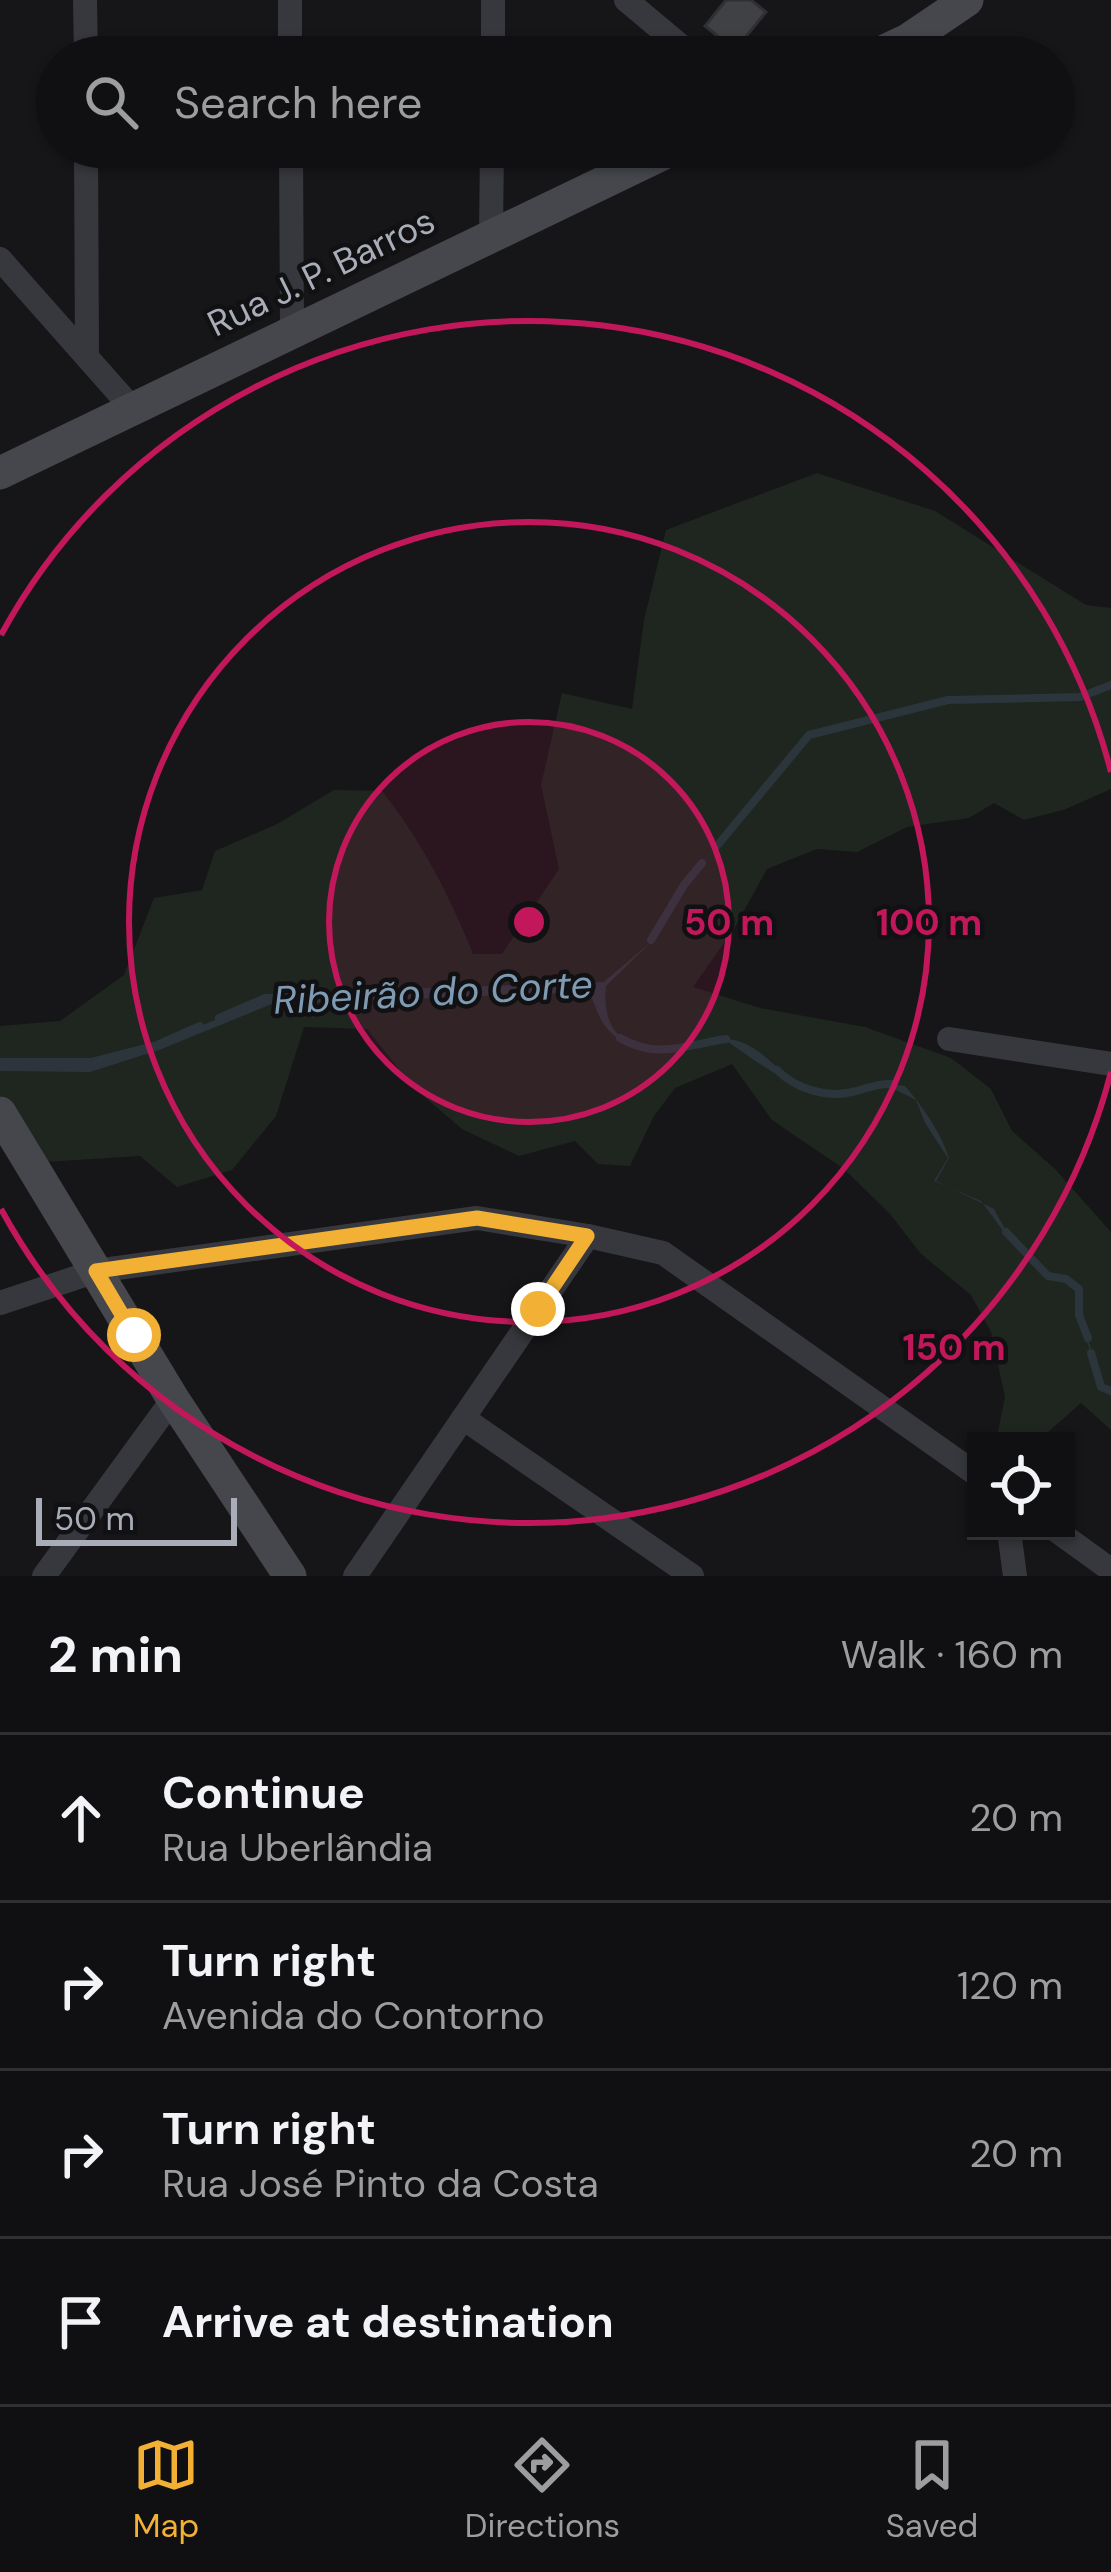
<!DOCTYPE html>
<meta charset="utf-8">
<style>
:root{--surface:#101012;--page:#1e1e20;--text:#f1f3f6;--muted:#9c9d9f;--line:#303032;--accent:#f2b134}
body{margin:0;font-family:"DM Sans",sans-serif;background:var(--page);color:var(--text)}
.controls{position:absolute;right:36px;bottom:36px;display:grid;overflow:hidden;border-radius:0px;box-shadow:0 3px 9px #0004}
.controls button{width:108px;height:108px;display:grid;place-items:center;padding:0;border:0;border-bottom:3px solid var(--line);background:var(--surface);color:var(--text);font:60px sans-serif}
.scale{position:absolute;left:36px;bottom:30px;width:201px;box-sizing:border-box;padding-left:12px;border:6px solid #a8adb8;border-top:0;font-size:33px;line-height:42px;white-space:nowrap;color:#a8adb8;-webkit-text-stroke:9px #111113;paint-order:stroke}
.stop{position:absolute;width:36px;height:36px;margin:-27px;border:9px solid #f2b134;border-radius:50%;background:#fff}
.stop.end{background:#f2b134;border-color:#fff;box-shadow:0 3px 12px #0008}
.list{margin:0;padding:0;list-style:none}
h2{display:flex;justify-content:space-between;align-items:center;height:156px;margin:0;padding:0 48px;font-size:51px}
h2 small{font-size:39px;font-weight:400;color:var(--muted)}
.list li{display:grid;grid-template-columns:78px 1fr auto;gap:36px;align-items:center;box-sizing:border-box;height:168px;padding:0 48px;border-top:3px solid var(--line)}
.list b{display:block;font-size:45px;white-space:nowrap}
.list p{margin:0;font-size:39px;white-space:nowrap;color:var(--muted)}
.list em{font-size:39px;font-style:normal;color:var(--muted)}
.icon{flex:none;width:66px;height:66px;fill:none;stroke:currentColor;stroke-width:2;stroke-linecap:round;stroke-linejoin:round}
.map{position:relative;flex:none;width:1111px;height:1576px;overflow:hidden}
.search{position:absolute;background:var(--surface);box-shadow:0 3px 9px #0004;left:36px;right:36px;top:36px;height:132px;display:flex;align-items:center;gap:30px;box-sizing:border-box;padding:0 42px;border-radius:66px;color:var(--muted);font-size:45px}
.sheet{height:828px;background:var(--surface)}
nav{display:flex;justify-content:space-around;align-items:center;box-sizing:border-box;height:168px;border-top:3px solid var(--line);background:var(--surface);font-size:33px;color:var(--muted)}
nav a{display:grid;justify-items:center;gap:6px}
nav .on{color:var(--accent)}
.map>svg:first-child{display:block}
.green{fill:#1e261f}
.water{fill:#2c353c}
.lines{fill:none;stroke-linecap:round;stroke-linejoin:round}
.stream{stroke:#2c353c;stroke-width:8}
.building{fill:#404145;stroke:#303034;stroke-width:3}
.street{stroke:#37383d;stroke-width:24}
.secondary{stroke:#45474d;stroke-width:33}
.route{stroke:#f2b134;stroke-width:15}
.ring{fill:none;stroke:#c2185b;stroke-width:6}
.labels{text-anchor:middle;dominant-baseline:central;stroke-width:9;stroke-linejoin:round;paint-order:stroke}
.street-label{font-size:36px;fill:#a8adb8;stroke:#111113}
.water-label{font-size:39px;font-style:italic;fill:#7f9bb3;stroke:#111113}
.centre{fill:#c2185b;stroke:#111113;stroke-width:6}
.ring-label{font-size:36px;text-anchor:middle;font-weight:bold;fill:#c2185b;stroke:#111113;stroke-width:9;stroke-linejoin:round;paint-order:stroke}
</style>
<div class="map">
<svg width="1111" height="1576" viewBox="0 0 1111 1576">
<rect width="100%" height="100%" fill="#161618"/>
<!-- green -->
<path class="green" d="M 817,473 L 935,511 L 1086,605 L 1111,608 L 1111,789 L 1066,809 L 1024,820 L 994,803 L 969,818 L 907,827 L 857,852 L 817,849 L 767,869 L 735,927 L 693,987 L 760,1008 L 865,1027 L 951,1058 L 991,1089 L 1012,1131 L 1055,1169 L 1111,1232 L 1111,1430 L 1081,1403 L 1038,1441 L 996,1441 L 1005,1397 L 991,1332 L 971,1295 L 921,1254 L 890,1214 L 844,1169 L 772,1120 L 732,1064 L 675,1088 L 654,1116 L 630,1166 L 598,1164 L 575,1141 L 519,1156 L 462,1129 L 415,1089 L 367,1029 L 304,1027 L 276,1116 L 232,1170 L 177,1187 L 140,1156 L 44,1162 L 0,1095 L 0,1026 L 60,1021 L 124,975 L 154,898 L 202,890 L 215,851 L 277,824 L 334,790 L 382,791 C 422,842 449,894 473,954 L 502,954 L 559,869 L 541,785 L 562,693 L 632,709 L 644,620 L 666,530 Z"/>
<!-- water -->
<path class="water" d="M 1111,685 L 1084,699 L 951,702 L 809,736 L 684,885 L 651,942 L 606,986 C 600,1044 641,1057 691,1047 C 703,1045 715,1038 727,1039 C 768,1043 781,1086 822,1093 C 851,1098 874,1081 905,1086 C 923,1107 940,1131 949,1158 L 936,1181 L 994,1209 L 1011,1240 L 1048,1274 L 1065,1278 L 1080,1288 C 1080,1321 1093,1353 1101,1386 L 1111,1391 L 1101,1387 L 1079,1315 L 1079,1289 L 1066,1279 L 1048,1276 L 1010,1240 L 981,1201 L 934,1181 L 948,1158 L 925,1123 L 916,1100 L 882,1083 C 870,1087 857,1092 845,1094 C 802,1100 758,1061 723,1039 C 684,1049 636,1063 606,1027 C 598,1018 595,1003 589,992 L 272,1004 L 159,1050 L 90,1072 L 0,1071 L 0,1062 L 91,1062 L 157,1045 L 265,998 L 598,987 L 651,942 L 684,885 L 809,735 L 948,700 L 1080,697 Z"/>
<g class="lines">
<!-- stream -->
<g class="stream">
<polyline points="716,847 809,735 948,700 1080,697 1111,685"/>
<polyline points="651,940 684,885 702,863"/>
<polyline points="219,1018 265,998 601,986"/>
<path d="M 620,1038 C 658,1060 685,1045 726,1039"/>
<polyline points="0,1062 91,1062 157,1045 200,1026"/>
<path d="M 777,1070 C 796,1089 826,1098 852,1092 C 866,1089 877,1083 892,1084"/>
<polyline points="1006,1232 1048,1276 1066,1279 1079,1289 1079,1315 1088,1338"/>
<polyline points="1091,1353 1101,1387 1111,1391"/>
</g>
</g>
<!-- building -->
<polygon class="building" points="726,0 751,0 766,12 735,50 705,26"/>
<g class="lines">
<!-- street -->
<g class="street">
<polyline points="85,0 86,57"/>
<polyline points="290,0 290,57"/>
<polyline points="626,0 694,57"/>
<polyline points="493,57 493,0"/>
<polyline points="86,147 87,357"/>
<polyline points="291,147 292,329"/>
<polyline points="491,234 492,147"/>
<polyline points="0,259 131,407"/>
<polyline points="949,1039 1111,1064"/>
<polyline points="0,1303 96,1271 477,1218 588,1236 663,1253 976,1474"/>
<polyline points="463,1418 692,1576"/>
<polyline points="1009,1531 1015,1576"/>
<polyline points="1057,1531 1111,1570"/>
<polyline points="44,1576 173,1399"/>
<polyline points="355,1576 588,1236"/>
</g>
<!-- secondary -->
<g class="secondary">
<polyline points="872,57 908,40 967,0"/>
<polyline points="0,473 677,147"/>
<polyline points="0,1113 173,1399 290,1576"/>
</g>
</g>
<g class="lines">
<!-- route -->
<polyline class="route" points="134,1335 96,1271 477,1218 587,1236 538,1309"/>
</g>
<!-- distance rings -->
<circle cx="529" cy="922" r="200" fill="#c2185b" fill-opacity=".12"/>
<g class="ring">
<circle cx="529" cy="922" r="200"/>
<circle cx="529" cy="922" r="400"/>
<path d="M1111 1072A601 601 0 0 1 1 1209M1 635A601 601 0 0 1 1111 772"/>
</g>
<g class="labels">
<!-- street labels -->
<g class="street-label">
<text transform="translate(321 272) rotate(-26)">Rua J. P. Barros</text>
</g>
<!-- water labels -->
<g class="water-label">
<text transform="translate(433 992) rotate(-3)">Ribeirão do Corte</text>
</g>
</g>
<circle cx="529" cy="922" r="18" class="centre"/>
<g class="ring-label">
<text x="729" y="935">50 m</text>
<text x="929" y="935">100 m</text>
<text x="954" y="1360">150 m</text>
</g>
</svg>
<div class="controls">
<button><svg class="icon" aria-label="locate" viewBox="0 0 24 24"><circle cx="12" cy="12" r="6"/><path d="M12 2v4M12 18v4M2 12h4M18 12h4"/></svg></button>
</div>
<div class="scale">50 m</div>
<div class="stop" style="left:134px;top:1335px"></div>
<div class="stop end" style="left:538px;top:1309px"></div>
<div class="search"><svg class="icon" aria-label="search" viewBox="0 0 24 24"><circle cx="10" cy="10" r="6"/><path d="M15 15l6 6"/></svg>Search here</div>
</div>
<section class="sheet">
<h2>2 min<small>Walk · 160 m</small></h2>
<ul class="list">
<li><svg class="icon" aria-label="ahead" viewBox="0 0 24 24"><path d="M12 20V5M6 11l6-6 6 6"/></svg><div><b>Continue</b><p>Rua Uberlândia</p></div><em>20 m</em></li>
<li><svg class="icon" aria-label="right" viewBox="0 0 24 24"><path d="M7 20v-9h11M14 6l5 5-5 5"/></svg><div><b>Turn right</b><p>Avenida do Contorno</p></div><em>120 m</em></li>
<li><svg class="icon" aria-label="right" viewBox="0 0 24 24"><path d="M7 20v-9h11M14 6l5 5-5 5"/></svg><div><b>Turn right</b><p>Rua José Pinto da Costa</p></div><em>20 m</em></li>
<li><svg class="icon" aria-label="arrive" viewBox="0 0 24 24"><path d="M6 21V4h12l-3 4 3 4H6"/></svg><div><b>Arrive at destination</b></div></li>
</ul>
</section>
<nav>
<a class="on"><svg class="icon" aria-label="map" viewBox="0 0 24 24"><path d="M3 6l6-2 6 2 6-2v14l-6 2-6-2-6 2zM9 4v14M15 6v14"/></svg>Map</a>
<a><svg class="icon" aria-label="directions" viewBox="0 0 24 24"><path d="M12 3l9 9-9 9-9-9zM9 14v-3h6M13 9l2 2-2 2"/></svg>Directions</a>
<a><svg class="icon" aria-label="saved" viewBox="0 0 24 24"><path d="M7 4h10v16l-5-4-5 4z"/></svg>Saved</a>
</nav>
